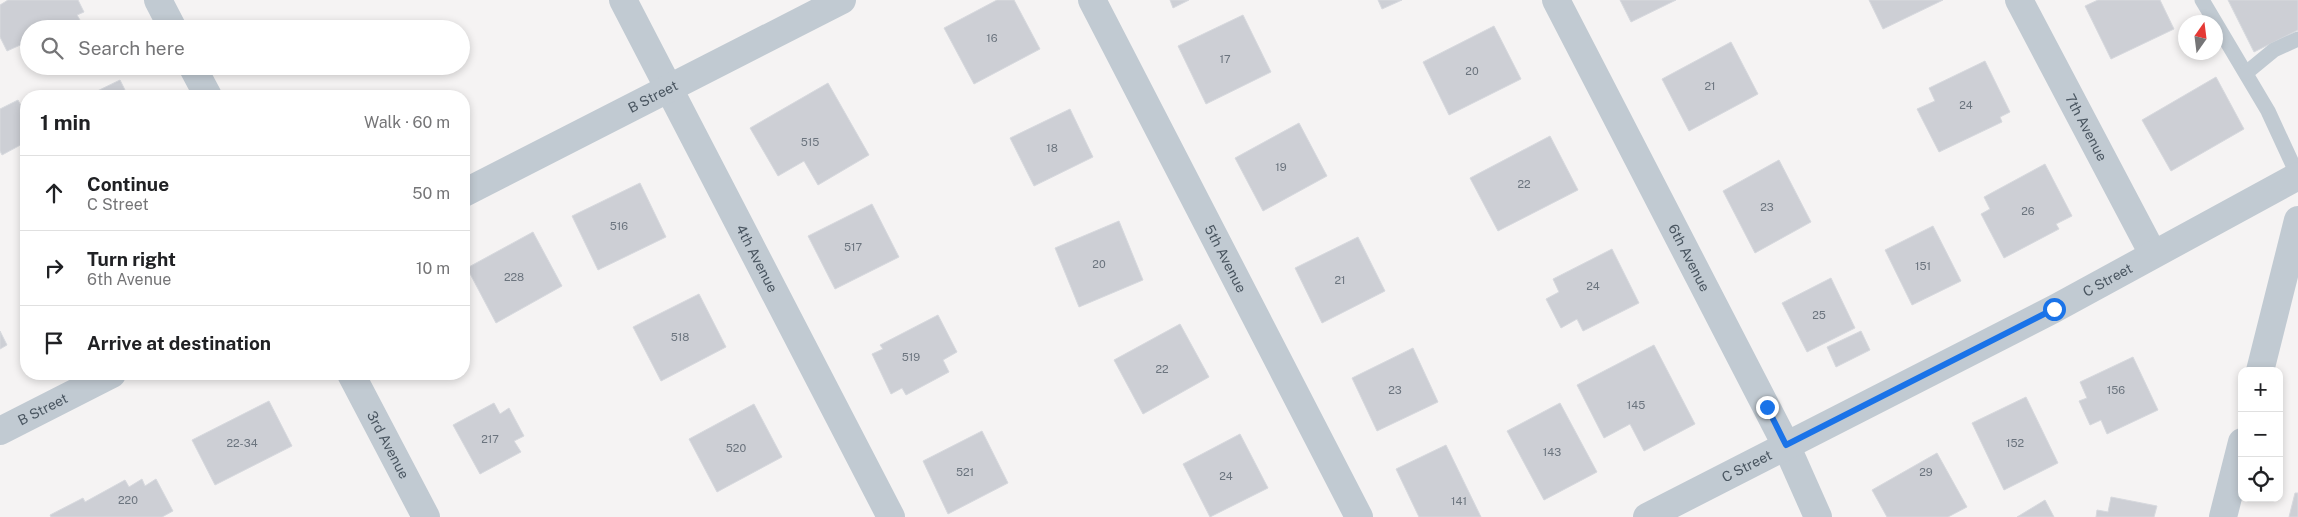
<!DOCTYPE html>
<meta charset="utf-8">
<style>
:root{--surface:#fff;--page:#f6f6f6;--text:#202124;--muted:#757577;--line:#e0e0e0}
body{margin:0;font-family:"Public Sans",sans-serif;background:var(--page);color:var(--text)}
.controls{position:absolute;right:15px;bottom:15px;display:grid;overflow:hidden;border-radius:10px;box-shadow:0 2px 8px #0003}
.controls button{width:45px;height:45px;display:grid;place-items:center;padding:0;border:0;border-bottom:1px solid var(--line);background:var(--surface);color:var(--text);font:25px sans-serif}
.compass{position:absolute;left:2178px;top:15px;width:45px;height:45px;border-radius:50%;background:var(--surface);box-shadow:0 2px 8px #0003;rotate:14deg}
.stop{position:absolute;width:15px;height:15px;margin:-11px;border:4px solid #1a73e8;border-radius:50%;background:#fff}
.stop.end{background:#1a73e8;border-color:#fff;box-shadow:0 1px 5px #0008}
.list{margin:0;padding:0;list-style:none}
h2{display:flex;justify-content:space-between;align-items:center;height:65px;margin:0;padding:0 20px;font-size:21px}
h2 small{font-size:16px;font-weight:400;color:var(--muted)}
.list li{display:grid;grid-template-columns:32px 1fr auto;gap:15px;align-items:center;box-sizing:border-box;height:75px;padding:0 20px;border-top:1px solid var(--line)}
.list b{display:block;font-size:19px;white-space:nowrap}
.list p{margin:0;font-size:16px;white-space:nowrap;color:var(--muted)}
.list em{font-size:16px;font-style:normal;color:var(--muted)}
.icon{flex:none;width:28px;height:28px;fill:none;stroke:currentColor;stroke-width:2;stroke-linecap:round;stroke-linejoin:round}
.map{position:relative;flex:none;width:2298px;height:517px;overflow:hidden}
.search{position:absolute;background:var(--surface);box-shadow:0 2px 8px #0003;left:20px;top:20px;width:450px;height:55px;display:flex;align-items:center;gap:12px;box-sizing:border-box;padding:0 18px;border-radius:28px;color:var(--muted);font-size:19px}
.panel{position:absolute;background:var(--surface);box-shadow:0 2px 8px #0003;left:20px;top:90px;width:450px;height:290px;border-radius:20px}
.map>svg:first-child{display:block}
.building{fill:#cdcfd5;stroke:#d7d9de}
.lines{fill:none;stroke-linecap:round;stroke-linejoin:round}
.service{stroke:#c1cad2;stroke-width:15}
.minor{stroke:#c1cad2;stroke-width:28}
.route{stroke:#1a73e8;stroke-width:6}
.labels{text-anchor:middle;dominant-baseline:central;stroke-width:4;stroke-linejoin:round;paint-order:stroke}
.number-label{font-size:11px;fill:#6b747e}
.street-label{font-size:14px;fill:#4a5661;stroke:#fff}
</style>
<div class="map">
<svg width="2298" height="517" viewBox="0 0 2298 517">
<rect width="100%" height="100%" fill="#f5f3f3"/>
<!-- building -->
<g class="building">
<polygon points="8,0 78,0 84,12 77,15 80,20 63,29 29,29 29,41 7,51 0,37 0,5"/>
<polygon points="997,0 1014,0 1040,49 974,84 944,28"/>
<polygon points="1170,0 1189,0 1173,8"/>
<polygon points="1378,0 1402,0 1382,9"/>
<polygon points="1620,0 1676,0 1631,22"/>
<polygon points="1869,0 1943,0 1883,29"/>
<polygon points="2098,0 2160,0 2174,29 2111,59 2085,6"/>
<polygon points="2228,0 2298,0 2298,30 2254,52"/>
<polygon points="1243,15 1271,72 1206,104 1178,46"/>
<polygon points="1494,26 1521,79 1449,115 1423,62"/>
<polygon points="1731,42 1758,94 1689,131 1662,79"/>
<polygon points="1985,61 2010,112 2000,117 2002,122 1939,152 1917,109 1935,101 1929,88"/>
<polygon points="2216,77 2244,129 2171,171 2142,120"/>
<polygon points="120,80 128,96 87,96"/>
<polygon points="828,83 869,155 818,185 804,161 778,176 750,128"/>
<polygon points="18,100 26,115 26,142 2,155 0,151 0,109"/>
<polygon points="1070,109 1093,157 1034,186 1010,138"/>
<polygon points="1299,123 1327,176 1263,211 1235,158"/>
<polygon points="1550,136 1578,190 1498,231 1470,178"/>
<polygon points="1779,160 1811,222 1755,253 1723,191"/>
<polygon points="2045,164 2072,216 2056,224 2059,229 2004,258 1981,214 1990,209 1984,197"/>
<polygon points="640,183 666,237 598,270 572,216"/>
<polygon points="872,204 899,257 835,289 808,236"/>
<polygon points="1119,221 1143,280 1079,307 1055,248"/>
<polygon points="1933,226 1961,281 1912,305 1885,250"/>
<polygon points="533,232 562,286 496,323 467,268"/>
<polygon points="1358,237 1385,291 1322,323 1295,268"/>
<polygon points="1612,249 1639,303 1583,331 1577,319 1561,328 1546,299 1559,292 1553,279"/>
<polygon points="1831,278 1855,328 1807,352 1782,303"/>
<polygon points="699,294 726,347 661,381 633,327"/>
<polygon points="938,315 957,352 943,360 949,372 906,395 902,388 891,394 872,354 883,349 880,345"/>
<polygon points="1180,324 1209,377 1143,414 1114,360"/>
<polygon points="0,331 7,345 0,349"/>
<polygon points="1861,331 1870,350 1836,367 1827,347"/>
<polygon points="1654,345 1695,424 1644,451 1630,424 1604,438 1577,385"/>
<polygon points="1413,348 1438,402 1377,431 1352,378"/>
<polygon points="2133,357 2158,410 2107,434 2101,420 2090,425 2079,401 2087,398 2080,382"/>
<polygon points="2026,397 2058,463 2004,490 1972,423"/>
<polygon points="269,401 292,446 215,485 192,440"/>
<polygon points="494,403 500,414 509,408 524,436 514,441 521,452 480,474 453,425"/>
<polygon points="1560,403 1597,472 1544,500 1507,431"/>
<polygon points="754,404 782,457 717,492 689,439"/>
<polygon points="982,431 1008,483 948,514 923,461"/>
<polygon points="1240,434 1268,488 1210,517 1183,464"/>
<polygon points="1446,445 1481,517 1419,517 1396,469"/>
<polygon points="1937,453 1967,507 1948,517 1887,517 1872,490"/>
<polygon points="142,479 145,486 156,479 173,511 162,517 51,517 50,515 83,498 85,502 125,480 129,487"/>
<polygon points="2295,493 2298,493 2298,517 2289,517"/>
<polygon points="2111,497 2157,506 2154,517 2096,517 2097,510 2108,512"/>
<polygon points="2045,500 2054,517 2017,517"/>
</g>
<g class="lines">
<!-- service -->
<g class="service">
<polyline points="2202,0 2268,111 2298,176"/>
<polyline points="2246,73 2274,50 2298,39"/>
</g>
<!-- minor -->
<g class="minor">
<polyline points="158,0 173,29"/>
<path id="s1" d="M 623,0 L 891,517"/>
<path id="s2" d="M 1092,0 L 1359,517"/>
<path id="s3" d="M 1556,0 L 1786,445 L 1818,517"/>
<path id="s4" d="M 2019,0 L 2153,254"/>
<polyline points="192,66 208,96"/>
<path id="s5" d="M 464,193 L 842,0"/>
<polyline points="2260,371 2298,220"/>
<path id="s6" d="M 351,374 L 426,517"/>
<path id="s7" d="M 0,431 L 112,374"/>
<path id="s8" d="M 1647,517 L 2054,309 L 2298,176"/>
<polyline points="2223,517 2242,442"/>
</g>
</g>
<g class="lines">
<!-- route -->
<polyline class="route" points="1767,407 1786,445 2054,309"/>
</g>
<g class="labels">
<!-- number labels -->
<g class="number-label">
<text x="992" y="38">16</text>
<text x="1225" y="59">17</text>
<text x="1472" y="71">20</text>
<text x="1710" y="86">21</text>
<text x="1966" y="105">24</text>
<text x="810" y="142">515</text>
<text x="1052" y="148">18</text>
<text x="1281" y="167">19</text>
<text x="1524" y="184">22</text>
<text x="1767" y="207">23</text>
<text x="2028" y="211">26</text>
<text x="619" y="226">516</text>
<text x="853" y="247">517</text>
<text x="1099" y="264">20</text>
<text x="1923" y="266">151</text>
<text x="514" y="277">228</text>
<text x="1340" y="280">21</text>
<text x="1593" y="286">24</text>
<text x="1819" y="315">25</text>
<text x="680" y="337">518</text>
<text x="911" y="357">519</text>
<text x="1162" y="369">22</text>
<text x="1395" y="390">23</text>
<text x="2116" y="390">156</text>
<text x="1636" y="405">145</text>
<text x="490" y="439">217</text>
<text x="242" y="443">22-34</text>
<text x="2015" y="443">152</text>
<text x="736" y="448">520</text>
<text x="1552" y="452">143</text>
<text x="965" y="472">521</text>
<text x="1926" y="472">29</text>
<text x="1226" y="476">24</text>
<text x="128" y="500">220</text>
<text x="1459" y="501">141</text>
</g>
<!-- street labels -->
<g class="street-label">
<text stroke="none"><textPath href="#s5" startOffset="212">B Street</textPath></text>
<text stroke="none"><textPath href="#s4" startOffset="144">7th Avenue</textPath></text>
<text stroke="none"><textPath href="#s3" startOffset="290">6th Avenue</textPath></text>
<text stroke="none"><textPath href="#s1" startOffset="291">4th Avenue</textPath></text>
<text stroke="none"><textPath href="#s2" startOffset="291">5th Avenue</textPath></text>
<text stroke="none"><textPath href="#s8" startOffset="518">C Street</textPath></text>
<text stroke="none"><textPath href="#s7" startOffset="48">B Street</textPath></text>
<text stroke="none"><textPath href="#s6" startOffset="80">3rd Avenue</textPath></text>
<text stroke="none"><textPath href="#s8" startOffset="112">C Street</textPath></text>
</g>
</g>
</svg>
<div class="controls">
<button>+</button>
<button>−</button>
<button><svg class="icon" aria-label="locate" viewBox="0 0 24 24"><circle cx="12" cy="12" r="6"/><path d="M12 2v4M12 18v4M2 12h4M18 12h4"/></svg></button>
</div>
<svg class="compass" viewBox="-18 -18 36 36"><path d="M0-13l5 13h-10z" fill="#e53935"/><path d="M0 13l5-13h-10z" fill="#757577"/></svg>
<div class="stop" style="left:2054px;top:309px"></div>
<div class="stop end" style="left:1767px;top:407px"></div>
<div class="search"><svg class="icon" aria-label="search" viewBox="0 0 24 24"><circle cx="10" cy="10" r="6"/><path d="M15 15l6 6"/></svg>Search here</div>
<section class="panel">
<h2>1 min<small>Walk · 60 m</small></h2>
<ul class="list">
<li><svg class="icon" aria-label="ahead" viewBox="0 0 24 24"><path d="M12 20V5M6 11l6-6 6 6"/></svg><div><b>Continue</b><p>C Street</p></div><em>50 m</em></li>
<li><svg class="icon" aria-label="right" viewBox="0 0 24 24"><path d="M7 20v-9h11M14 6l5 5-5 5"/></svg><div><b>Turn right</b><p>6th Avenue</p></div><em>10 m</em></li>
<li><svg class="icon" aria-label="arrive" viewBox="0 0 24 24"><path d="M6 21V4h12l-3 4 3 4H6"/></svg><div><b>Arrive at destination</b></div></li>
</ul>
</section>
</div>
